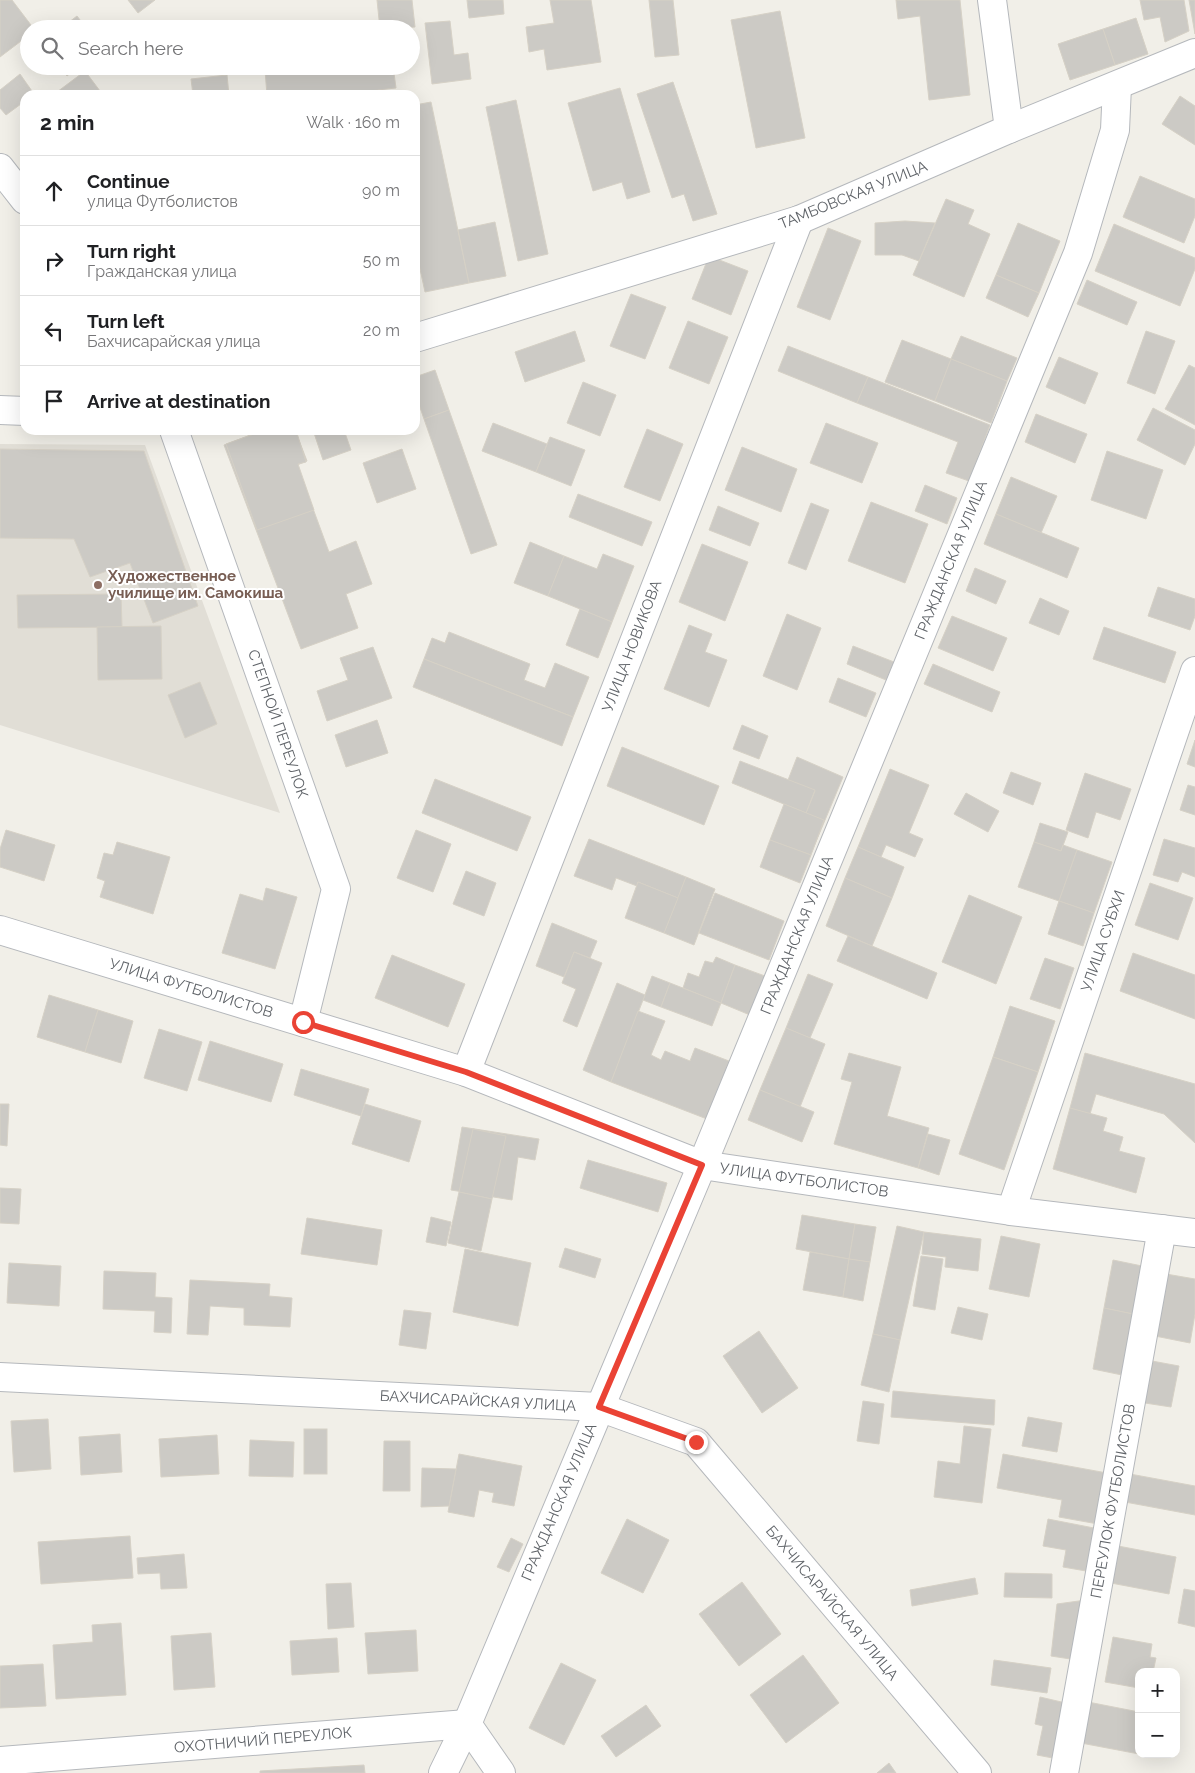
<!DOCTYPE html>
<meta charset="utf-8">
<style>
:root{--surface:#fff;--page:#f2f2f2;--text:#202124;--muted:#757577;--line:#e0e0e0}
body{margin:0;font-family:Raleway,sans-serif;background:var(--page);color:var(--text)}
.controls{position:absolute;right:15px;bottom:15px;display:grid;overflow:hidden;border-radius:10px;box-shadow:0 5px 20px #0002}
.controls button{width:45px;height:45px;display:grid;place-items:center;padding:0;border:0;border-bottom:1px solid var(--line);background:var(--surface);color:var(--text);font:25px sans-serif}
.stop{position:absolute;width:15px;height:15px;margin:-11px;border:4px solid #ea4335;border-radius:50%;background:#fff}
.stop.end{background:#ea4335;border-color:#fff;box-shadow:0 1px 5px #0008}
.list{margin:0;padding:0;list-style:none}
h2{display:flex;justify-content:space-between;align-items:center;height:65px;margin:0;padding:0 20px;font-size:21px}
h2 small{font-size:16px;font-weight:400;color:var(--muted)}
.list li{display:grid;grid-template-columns:32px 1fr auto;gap:15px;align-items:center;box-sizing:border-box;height:70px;padding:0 20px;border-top:1px solid var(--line)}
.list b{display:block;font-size:19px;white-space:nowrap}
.list p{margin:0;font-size:16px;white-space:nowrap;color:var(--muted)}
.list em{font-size:16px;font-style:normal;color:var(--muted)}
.icon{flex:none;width:28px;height:28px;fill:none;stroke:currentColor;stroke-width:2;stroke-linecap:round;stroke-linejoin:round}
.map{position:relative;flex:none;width:1195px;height:1773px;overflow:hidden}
.search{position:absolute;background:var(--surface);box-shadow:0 5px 20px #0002;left:20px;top:20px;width:400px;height:55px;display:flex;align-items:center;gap:12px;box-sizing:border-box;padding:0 18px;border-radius:28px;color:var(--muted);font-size:19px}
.panel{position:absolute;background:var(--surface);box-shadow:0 5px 20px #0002;left:20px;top:90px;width:400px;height:345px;border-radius:15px}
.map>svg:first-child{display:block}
.education{fill:#e1ded6}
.building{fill:#cccac5;stroke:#d6d1c6}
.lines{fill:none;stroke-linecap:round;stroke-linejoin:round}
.street-casing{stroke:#b5b8bc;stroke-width:30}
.street{stroke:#fff;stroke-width:28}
.route{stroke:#ea4335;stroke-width:6}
.education-dot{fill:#8d6e63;stroke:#fff;stroke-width:2}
.labels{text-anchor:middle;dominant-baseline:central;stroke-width:4;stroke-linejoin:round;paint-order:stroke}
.street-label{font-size:15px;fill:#5f6368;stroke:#fff}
.education-label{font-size:15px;font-weight:bold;fill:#785e54;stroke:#fff;text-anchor:start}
</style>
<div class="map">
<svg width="1195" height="1773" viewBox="0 0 1195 1773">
<rect width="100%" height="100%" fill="#f1efe8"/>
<!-- education -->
<polygon class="education" points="0,444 145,445 280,813 0,725"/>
<!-- building -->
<g class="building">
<polygon points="0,0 12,0 34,29 29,29 29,35 0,57"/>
<polygon points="128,0 155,0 138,13"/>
<polygon points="377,0 412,0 415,27 380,29"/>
<polygon points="467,0 503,0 504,14 469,18"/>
<polygon points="550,0 591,0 601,62 547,70 544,49 529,52 526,27 554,23"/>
<polygon points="649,0 673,0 679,55 655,57"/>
<polygon points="896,0 960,0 970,95 929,100 920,16 898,19"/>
<polygon points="1140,0 1184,0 1189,31 1165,42 1160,17 1144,20"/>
<polygon points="1189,0 1195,0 1195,34"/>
<polygon points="780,11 805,138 756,148 731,20"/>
<polygon points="77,16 87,29 60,29"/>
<polygon points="1136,18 1148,54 1115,65 1103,29"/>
<polygon points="450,21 454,55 468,53 471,79 432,84 425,23"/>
<polygon points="1103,29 1115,65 1070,80 1058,44"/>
<polygon points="59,66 79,66 67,76"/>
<polygon points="300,66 393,66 396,88 331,95 267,95 265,70"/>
<polygon points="85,71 103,95 53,95"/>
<polygon points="20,74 34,94 25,95 25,101 6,115 0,108 0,90"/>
<polygon points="227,75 229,95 193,95 191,79"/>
<polygon points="673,82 717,214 693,221 684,194 672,198 637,94"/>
<polygon points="620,88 650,192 627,199 622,182 593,191 568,103"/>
<polygon points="1180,96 1195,106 1195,145 1162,124"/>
<polygon points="516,100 548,254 518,261 486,107"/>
<polygon points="431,102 469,283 425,292 415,246 415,105"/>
<polygon points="1140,176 1195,199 1195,216 1184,243 1123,217"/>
<polygon points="946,199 974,210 968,224 990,234 964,297 913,275"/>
<polygon points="905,221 935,223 919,261 902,255 875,255 875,223"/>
<polygon points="495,222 506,276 469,283 458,230"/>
<polygon points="1018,223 1060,241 1039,293 996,275"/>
<polygon points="1114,224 1195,258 1195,269 1180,306 1095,271"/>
<polygon points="828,228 861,241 830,320 797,307"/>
<polygon points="709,256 748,271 731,315 692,299"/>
<polygon points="996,275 1039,293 1028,317 986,298"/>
<polygon points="1087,280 1137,302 1127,325 1077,304"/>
<polygon points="631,294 666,307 645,359 610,346"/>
<polygon points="688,321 728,337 709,384 669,368"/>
<polygon points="575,331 585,361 525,382 515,352"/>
<polygon points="1146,331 1175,341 1155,394 1127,383"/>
<polygon points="961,336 1017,358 1007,381 951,359"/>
<polygon points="902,340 951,359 935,401 885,382"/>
<polygon points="788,346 868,377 857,403 778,371"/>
<polygon points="1059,357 1098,373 1085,404 1046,387"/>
<polygon points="951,359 1007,381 991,423 935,401"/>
<polygon points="1189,365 1195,368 1195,425 1165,409"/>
<polygon points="435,370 449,410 424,419 415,393 415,377"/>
<polygon points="868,377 990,425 969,481 946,473 958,442 857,403"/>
<polygon points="583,382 616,395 600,436 567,423"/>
<polygon points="1153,408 1195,430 1195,444 1185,465 1137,440"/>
<polygon points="449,410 497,545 471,554 424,419"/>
<polygon points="1036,414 1087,434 1075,463 1025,442"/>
<polygon points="493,423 547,444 536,472 482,451"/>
<polygon points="826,423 878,443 862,483 810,463"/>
<polygon points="647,429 683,444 660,501 624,487"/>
<polygon points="264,430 295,430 307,461 297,465 329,552 356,541 372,584 346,594 358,628 301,649 224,445"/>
<polygon points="265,430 296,430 306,462 298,464 314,510 257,530 226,444"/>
<polygon points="313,430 344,430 351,450 323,460"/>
<polygon points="550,437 585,450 571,486 536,472"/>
<polygon points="742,447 797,469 781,512 725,490"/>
<polygon points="0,449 144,451 198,606 153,623 130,563 90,577 74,539 0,538"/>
<polygon points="402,449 416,489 377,503 363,463"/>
<polygon points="1107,451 1163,470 1146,519 1091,500"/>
<polygon points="1011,477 1057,496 1041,533 996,514"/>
<polygon points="925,485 957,498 947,524 915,511"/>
<polygon points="578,494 652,522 642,546 569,517"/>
<polygon points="871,502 928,524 905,583 848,561"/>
<polygon points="811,503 829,510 806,570 788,563"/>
<polygon points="718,506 759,523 750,546 709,530"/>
<polygon points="996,514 1079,548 1067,578 984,544"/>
<polygon points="530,542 564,556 548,596 514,583"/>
<polygon points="702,544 748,562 725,621 679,602"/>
<polygon points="603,554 634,566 612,622 548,596 564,556 597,569"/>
<polygon points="975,568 1006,581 996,604 966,591"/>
<polygon points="1158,587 1195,599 1195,616 1190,630 1148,616"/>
<polygon points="121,594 122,627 18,628 17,595"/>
<polygon points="1040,598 1069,611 1059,635 1029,623"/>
<polygon points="580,609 612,622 598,658 566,645"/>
<polygon points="787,614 821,628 797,690 763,676"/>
<polygon points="952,616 1007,638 993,671 938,648"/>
<polygon points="689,625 712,634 705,652 727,660 709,707 664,689"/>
<polygon points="161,626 162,679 98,680 97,627"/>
<polygon points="1104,627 1176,652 1165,683 1093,659"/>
<polygon points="449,632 530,664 524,680 545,688 555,663 589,677 573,717 424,659 432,638 445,643"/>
<polygon points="853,646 894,662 886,680 847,664"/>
<polygon points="373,647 392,698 327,721 317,691 348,680 340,658"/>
<polygon points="424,659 573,717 562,746 413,687"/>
<polygon points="933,664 1000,692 992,712 924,684"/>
<polygon points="838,678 876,693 866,717 829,702"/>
<polygon points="200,682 217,724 185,738 168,695"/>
<polygon points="377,720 388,753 346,767 335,735"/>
<polygon points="742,725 768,736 759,759 733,749"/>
<polygon points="1195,740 1195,767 1187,764"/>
<polygon points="622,747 719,786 704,825 607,786"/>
<polygon points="797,757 843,777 810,856 771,839 786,805 806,813 815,791 788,780"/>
<polygon points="740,761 815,790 806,813 732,783"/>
<polygon points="890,769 929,785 909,833 923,839 915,857 886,845 881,857 858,847"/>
<polygon points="1011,772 1041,783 1033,805 1003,793"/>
<polygon points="1085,773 1131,789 1120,820 1096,812 1088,838 1066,830"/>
<polygon points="435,779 531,817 517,851 422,813"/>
<polygon points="1188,785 1195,787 1195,815 1180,810"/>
<polygon points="966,793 999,811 988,832 954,814"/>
<polygon points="784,804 824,820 811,855 770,840"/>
<polygon points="1040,823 1068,832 1061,851 1034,842"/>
<polygon points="6,830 55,845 44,881 0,867 0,849"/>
<polygon points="416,830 451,844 433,892 397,878"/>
<polygon points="589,839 686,877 678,898 638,882 637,886 616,878 612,890 574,876"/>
<polygon points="1164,839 1195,848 1195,877 1182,872 1178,882 1153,875"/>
<polygon points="770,840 811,855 800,883 760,867"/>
<polygon points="117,842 170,857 153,914 100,897 105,881 97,878 104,853 113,855"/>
<polygon points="1034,842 1061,851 1063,845 1077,850 1059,901 1018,887"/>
<polygon points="858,847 904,867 892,898 845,878"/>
<polygon points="1077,850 1112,862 1094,913 1059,901"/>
<polygon points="466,871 496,883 484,916 453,904"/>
<polygon points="686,877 715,889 694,945 664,933"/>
<polygon points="845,878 892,898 872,946 826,926"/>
<polygon points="638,882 678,898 664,933 625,918"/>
<polygon points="1150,883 1193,898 1178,940 1135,925"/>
<polygon points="266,888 297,897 275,969 222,953 240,894 263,901"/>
<polygon points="715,893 784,921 769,960 699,933"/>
<polygon points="969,895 1022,917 996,984 942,962"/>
<polygon points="1059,901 1094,913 1083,946 1048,934"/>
<polygon points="552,923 597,941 590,958 574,952 564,977 536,966"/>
<polygon points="848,936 937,973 927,999 837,961"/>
<polygon points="574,952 602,963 577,1027 563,1021 576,989 562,983"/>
<polygon points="1133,953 1195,975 1195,1019 1120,991"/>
<polygon points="392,955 465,984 448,1027 375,998"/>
<polygon points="716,957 735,965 721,1003 683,988 688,973 699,977 705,961 713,963"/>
<polygon points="1045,958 1074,968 1060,1009 1030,999"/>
<polygon points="735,965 765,976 750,1015 721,1003"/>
<polygon points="808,974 833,984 810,1038 786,1028"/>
<polygon points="652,976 670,983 661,1007 643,1000"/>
<polygon points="617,983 645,995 611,1082 583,1070"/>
<polygon points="670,983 721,1003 712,1026 661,1007"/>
<polygon points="49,995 98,1010 85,1052 37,1037"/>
<polygon points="1010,1006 1055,1021 1038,1072 993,1057"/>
<polygon points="98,1010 133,1021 121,1063 85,1052"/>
<polygon points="638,1011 665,1021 651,1055 661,1060 665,1051 690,1061 695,1048 729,1061 707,1119 611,1082"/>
<polygon points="786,1028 825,1044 800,1107 760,1090"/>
<polygon points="159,1029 202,1042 187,1091 144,1078"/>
<polygon points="210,1041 283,1064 271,1102 198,1080"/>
<polygon points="849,1053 901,1067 887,1116 929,1128 918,1168 834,1144 852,1082 841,1079"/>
<polygon points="1085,1053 1195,1084 1195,1143 1164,1114 1096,1094 1090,1114 1070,1108"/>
<polygon points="993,1057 1038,1072 1004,1170 959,1154"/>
<polygon points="301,1069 369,1089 361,1116 294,1095"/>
<polygon points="760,1090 814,1112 802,1142 748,1120"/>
<polygon points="0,1104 9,1104 7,1146 0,1145"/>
<polygon points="365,1104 421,1121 409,1162 352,1144"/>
<polygon points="1070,1108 1107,1118 1103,1131 1123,1137 1119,1151 1145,1158 1136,1193 1053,1169"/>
<polygon points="462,1127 539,1139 535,1160 518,1157 512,1200 451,1190"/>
<polygon points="473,1129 506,1136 492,1199 459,1192"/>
<polygon points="928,1134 950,1140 939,1175 918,1168"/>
<polygon points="588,1160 667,1183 658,1212 580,1188"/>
<polygon points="0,1188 21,1189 19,1224 0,1223"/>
<polygon points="459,1192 492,1199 481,1251 448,1243"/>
<polygon points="802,1215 855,1224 849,1259 796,1249"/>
<polygon points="431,1217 451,1222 446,1246 426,1242"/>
<polygon points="307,1218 382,1230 377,1265 301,1254"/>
<polygon points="855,1224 876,1227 870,1262 849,1259"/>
<polygon points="897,1226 924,1232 900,1340 873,1334"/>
<polygon points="924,1232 981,1239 978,1271 945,1267 946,1257 922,1254"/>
<polygon points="1001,1236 1040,1244 1029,1297 989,1289"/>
<polygon points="565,1248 601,1259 595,1278 559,1267"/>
<polygon points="465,1249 531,1263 518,1326 453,1312"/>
<polygon points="810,1252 849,1259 843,1297 803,1290"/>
<polygon points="921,1256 943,1259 935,1310 913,1306"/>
<polygon points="849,1259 870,1262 863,1301 843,1297"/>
<polygon points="1113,1260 1142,1266 1133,1314 1104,1308"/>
<polygon points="9,1263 61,1266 59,1306 7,1303"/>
<polygon points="104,1271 156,1273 155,1297 172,1298 171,1333 154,1332 155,1311 103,1309"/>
<polygon points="1166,1274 1195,1279 1195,1314 1190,1343 1155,1336"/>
<polygon points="190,1280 270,1284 269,1296 292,1298 290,1327 244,1325 244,1308 210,1306 208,1335 187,1334"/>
<polygon points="958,1307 988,1314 982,1340 951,1333"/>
<polygon points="1104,1308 1133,1314 1122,1375 1093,1369"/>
<polygon points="404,1310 431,1313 426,1349 399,1345"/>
<polygon points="759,1331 798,1388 762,1413 723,1356"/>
<polygon points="873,1334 900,1340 889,1392 861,1385"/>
<polygon points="1152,1361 1179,1366 1171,1407 1145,1403"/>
<polygon points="893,1391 995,1400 994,1425 891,1417"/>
<polygon points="863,1401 884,1404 879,1444 857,1441"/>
<polygon points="1028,1417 1062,1423 1057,1452 1022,1446"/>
<polygon points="48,1419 51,1469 14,1472 11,1421"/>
<polygon points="964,1426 991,1429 982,1503 934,1497 938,1461 960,1464"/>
<rect x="304" y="1429" width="23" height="45"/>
<polygon points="120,1434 122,1472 81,1475 79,1437"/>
<polygon points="217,1435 219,1474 161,1477 159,1439"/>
<polygon points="250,1440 294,1442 293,1477 249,1476"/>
<polygon points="384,1441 410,1441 410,1491 383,1491"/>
<polygon points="459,1454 522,1466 514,1506 492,1502 494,1493 479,1490 474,1517 448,1512"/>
<polygon points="1003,1454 1107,1473 1098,1524 1059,1517 1062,1500 997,1488"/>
<polygon points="422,1468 456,1469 449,1506 421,1507"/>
<polygon points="1130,1474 1195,1486 1195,1515 1125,1502"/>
<polygon points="627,1519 669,1540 643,1593 601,1573"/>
<polygon points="1048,1519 1094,1528 1086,1571 1063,1567 1066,1550 1043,1546"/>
<polygon points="130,1536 133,1578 41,1584 38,1542"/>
<polygon points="511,1538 523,1544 509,1572 497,1567"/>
<polygon points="1118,1546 1176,1557 1169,1594 1111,1583"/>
<polygon points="184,1554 187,1588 161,1589 160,1573 138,1574 137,1558"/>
<polygon points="1005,1573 1052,1574 1052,1598 1004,1597"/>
<polygon points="975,1578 978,1594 912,1606 910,1590"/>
<polygon points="742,1582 781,1634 739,1666 699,1614"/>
<polygon points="351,1583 354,1627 328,1629 326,1584"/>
<polygon points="1184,1589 1195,1591 1195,1627 1178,1623"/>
<polygon points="1086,1600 1077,1660 1051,1656 1057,1604"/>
<polygon points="121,1623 126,1695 56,1699 53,1645 93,1642 92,1625"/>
<polygon points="416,1630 418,1671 368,1674 365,1633"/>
<polygon points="211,1633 215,1687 174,1690 171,1636"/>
<polygon points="1113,1637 1152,1644 1150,1657 1156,1658 1153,1672 1139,1672 1139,1688 1105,1682"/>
<polygon points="337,1638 339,1672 292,1675 290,1641"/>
<polygon points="803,1655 839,1703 786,1743 750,1695"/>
<polygon points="994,1660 1051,1668 1047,1693 991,1685"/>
<polygon points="561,1663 596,1680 564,1745 529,1728"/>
<polygon points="43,1664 46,1706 0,1708 0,1666"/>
<polygon points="1040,1697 1070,1704 1058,1759 1037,1755 1043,1726 1035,1724"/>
<polygon points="1088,1702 1139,1712 1139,1754 1081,1743"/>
<polygon points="646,1705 661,1726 616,1757 601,1736"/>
<polygon points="889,1763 896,1773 877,1773"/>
<polygon points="364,1765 365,1773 260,1773 260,1771"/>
</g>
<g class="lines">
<!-- street casing -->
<g class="street-casing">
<g id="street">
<polyline points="992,0 1009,129"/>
<polyline points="0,168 25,200"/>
<polyline points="415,338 799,220 1009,129 1195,53"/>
<polyline points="0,410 25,411"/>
<polyline points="174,430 336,889 303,1022"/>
<polyline points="0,930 466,1072 702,1165 1011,1211 1195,1233"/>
<polyline points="466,1072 799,220"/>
<polyline points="1011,1211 1195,671"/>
<polyline points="0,1377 599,1407 696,1442 977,1773"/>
<polyline points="0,1761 467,1724 501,1773"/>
<polyline points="443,1773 467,1724 702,1165 1078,253 1115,130 1117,86"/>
<polyline points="1064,1773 1162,1229"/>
</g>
</g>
<!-- street -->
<use href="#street" class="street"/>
</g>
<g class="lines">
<!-- route -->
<polyline class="route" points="303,1022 466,1072 702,1165 599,1407 696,1442"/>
</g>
<!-- markers -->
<circle class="education-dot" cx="98" cy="585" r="5"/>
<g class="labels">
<!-- street labels -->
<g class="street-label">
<text transform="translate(853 195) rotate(-22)">ТАМБОВСКАЯ УЛИЦА</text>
<text transform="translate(951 560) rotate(-68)">ГРАЖДАНСКАЯ УЛИЦА</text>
<text transform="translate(632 646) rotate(-69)">УЛИЦА НОВИКОВА</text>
<text transform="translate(278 724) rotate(71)">СТЕПНОЙ ПЕРЕУЛОК</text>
<text transform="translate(797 935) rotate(-68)">ГРАЖДАНСКАЯ УЛИЦА</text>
<text transform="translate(1103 941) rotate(-71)">УЛИЦА СУБХИ</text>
<text transform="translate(191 988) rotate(17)">УЛИЦА ФУТБОЛИСТОВ</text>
<text transform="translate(804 1180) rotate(8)">УЛИЦА ФУТБОЛИСТОВ</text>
<text transform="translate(478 1401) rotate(3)">БАХЧИСАРАЙСКАЯ УЛИЦА</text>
<text transform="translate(1113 1501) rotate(-80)">ПЕРЕУЛОК ФУТБОЛИСТОВ</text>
<text transform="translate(559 1502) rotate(-67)">ГРАЖДАНСКАЯ УЛИЦА</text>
<text transform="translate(832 1603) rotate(50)">БАХЧИСАРАЙСКАЯ УЛИЦА</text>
<text transform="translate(263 1740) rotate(-5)">ОХОТНИЧИЙ ПЕРЕУЛОК</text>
</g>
<!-- education labels -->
<g class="education-label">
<text x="108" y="576">Художественное<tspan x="108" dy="17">училище им. Самокиша</tspan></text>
</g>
</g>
</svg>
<div class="controls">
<button>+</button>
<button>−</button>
</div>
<div class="stop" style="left:303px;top:1022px"></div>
<div class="stop end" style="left:696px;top:1442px"></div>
<div class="search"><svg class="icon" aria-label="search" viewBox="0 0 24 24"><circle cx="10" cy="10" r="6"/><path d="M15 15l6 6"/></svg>Search here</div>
<section class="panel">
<h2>2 min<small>Walk · 160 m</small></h2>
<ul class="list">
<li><svg class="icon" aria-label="ahead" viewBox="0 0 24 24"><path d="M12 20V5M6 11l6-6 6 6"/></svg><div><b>Continue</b><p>улица Футболистов</p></div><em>90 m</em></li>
<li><svg class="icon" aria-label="right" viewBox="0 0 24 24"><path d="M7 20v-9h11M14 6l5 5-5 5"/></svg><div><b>Turn right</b><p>Гражданская улица</p></div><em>50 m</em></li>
<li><svg class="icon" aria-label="left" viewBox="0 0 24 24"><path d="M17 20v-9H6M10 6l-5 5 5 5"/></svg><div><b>Turn left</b><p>Бахчисарайская улица</p></div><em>20 m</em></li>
<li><svg class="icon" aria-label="arrive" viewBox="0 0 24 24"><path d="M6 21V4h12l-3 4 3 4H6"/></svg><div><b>Arrive at destination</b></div></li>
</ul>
</section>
</div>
